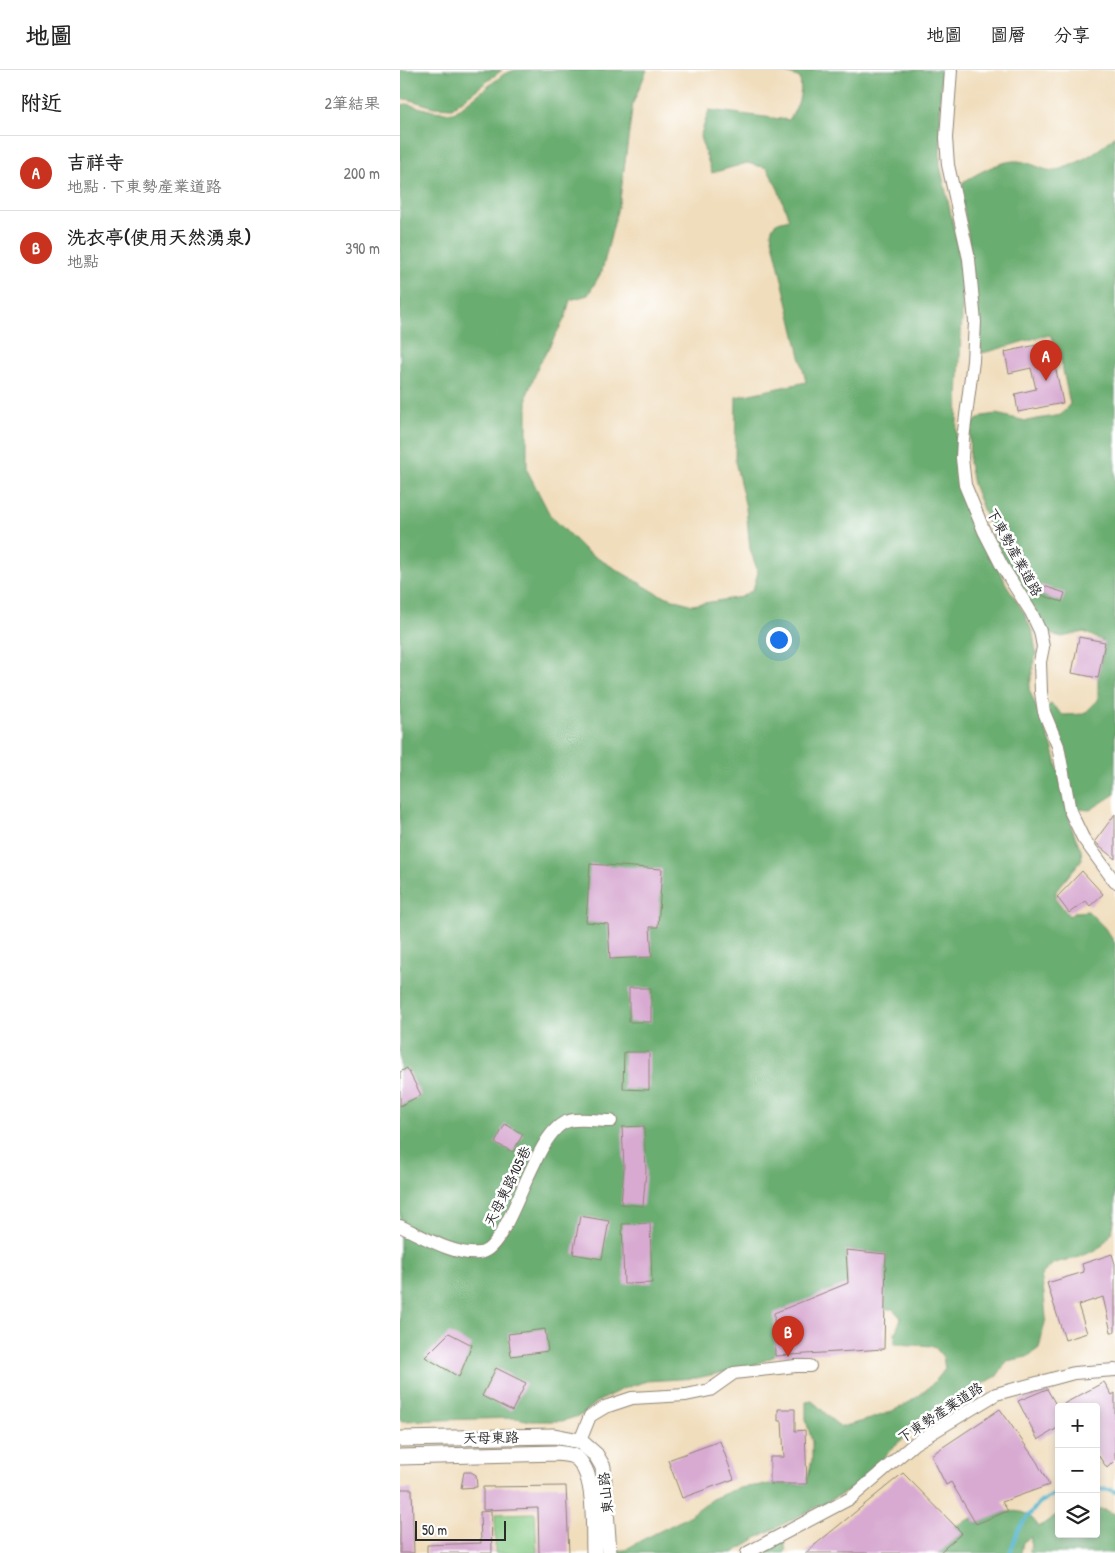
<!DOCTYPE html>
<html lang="zh-TW">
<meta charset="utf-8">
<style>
:root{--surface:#fff;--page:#f6f6f6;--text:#222;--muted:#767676;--line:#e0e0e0;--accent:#c8321e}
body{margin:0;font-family:"Patrick Hand","LXGW WenKai TC",sans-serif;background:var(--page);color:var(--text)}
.controls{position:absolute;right:15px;bottom:15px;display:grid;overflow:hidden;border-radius:5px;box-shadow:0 2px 8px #0003}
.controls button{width:45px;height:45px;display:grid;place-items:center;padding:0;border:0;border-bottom:1px solid var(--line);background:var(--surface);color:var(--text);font:25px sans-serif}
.scale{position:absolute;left:15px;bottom:12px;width:91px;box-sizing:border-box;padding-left:5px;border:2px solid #2b2b2b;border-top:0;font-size:14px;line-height:18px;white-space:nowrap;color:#2b2b2b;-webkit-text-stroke:4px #fff;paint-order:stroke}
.you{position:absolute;left:378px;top:569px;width:18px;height:18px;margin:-12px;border:4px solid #fff;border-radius:50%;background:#1a73e8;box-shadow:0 0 0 8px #1a73e833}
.badge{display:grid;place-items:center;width:32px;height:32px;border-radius:50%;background:var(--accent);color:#fff;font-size:16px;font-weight:700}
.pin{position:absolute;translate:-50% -41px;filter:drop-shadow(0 1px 2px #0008)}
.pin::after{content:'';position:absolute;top:26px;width:18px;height:15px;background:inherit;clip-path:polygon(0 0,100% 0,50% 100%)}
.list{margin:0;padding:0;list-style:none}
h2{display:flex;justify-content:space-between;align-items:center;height:65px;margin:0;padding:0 20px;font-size:21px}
h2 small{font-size:16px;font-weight:400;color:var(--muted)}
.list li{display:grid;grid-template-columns:32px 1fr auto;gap:15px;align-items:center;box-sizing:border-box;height:75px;padding:0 20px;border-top:1px solid var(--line)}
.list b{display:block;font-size:19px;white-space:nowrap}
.list p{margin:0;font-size:16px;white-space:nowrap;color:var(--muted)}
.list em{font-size:16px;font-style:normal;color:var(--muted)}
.icon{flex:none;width:28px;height:28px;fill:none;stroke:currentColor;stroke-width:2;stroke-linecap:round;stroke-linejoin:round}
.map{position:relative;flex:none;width:715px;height:1483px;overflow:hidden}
header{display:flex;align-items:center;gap:30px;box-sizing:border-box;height:70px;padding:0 25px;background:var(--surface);border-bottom:1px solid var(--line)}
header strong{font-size:24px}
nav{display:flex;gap:28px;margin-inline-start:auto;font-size:18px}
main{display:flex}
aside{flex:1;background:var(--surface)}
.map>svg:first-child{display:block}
.green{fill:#84c983;stroke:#587a57}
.forest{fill:#6bad71;stroke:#4b6c4e}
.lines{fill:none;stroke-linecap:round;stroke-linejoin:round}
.stream{stroke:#4eb3cc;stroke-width:4}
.building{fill:#d8aad2}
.minor-casing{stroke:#8e8474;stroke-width:14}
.tertiary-casing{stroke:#8e8474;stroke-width:17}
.minor{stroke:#fff;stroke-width:12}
.tertiary{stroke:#fff;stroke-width:15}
.labels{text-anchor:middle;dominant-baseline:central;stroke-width:5;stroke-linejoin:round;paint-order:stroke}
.street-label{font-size:14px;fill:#2b2b2b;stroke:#fff}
</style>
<header>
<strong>地圖</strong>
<nav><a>地圖</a><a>圖層</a><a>分享</a></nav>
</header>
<main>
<aside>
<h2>附近<small>2筆結果</small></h2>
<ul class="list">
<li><span class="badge">A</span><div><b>吉祥寺</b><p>地點 · 下東勢產業道路</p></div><em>200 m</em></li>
<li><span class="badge">B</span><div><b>洗衣亭(使用天然湧泉)</b><p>地點</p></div><em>390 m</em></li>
</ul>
</aside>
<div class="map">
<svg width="715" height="1483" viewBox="0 0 715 1483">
<rect width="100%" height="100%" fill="#fff"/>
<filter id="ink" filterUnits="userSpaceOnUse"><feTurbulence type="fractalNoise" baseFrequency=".02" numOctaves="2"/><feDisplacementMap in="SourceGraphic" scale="10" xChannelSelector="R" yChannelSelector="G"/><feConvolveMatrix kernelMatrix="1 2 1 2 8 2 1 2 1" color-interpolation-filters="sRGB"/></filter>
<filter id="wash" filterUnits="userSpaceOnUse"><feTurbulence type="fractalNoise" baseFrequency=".0096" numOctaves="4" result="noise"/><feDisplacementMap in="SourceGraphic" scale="20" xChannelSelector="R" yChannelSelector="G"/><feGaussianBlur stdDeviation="1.12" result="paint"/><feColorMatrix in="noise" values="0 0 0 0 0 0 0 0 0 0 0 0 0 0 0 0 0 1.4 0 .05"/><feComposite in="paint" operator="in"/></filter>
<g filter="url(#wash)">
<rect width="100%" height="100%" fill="#f0ddbc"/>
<!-- green -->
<polygon class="green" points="135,1443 137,1483 95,1483 95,1444"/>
<!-- forest -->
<g class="forest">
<polygon points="0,0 102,0 52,38 34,37 7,29 0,30"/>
<path d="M 115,0 L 247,0 L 233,33 L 220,129 L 202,201 L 188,225 L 170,230 L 165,248 L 139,295 L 127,325 L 127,400 L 150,445 L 187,482 L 258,524 L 292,535 L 341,527 L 353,520 L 358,502 L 350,479 L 346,438 L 335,391 L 336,327 L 406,312 L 371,163 C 373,151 379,152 389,149 L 378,119 L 367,98 L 347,93 L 312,103 L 300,67 L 309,40 L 389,50 C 399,34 402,27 400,8 L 379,0 L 541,0 L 540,95 L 558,177 L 562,215 L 562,245 L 556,371 L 556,394 L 559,414 L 606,514 L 623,541 L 633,563 L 636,583 L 629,619 L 653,679 L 672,759 L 681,780 L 682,789 L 656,821 L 656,829 L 669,846 L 676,842 L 688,841 L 704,857 L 715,873 L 715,1144 L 712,1163 L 700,1178 L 680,1187 L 654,1193 L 641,1205 L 644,1224 L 646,1248 L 639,1278 L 627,1287 L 607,1291 L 597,1306 L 569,1322 L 530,1346 L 493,1377 L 458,1416 L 358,1467 L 333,1483 L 213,1483 L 212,1481 L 225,1480 L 240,1471 L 286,1448 L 312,1429 L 338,1418 L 370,1414 L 406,1414 L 412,1390 L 412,1372 L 406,1350 L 406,1332 L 412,1331 C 423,1339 430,1350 441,1357 C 484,1346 518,1336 545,1299 L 543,1287 L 534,1276 L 495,1274 L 495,1264 L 501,1248 L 493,1239 L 484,1239 L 486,1184 L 447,1180 L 448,1213 L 375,1286 L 352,1296 L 297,1308 L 247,1311 L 222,1319 L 197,1332 L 182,1345 L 162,1351 L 131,1351 L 116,1348 L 0,1351 L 0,35 L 7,34 L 33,41 L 54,43 L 104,4 Z"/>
<path d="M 715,65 L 715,724 L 690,740 L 676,739 L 646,637 L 651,634 L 663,645 L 684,644 L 698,630 L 698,608 L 705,572 L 684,562 L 662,567 L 644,562 L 602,487 L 573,414 L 569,393 L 570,361 L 574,352 L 583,346 L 596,344 L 626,351 L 661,345 L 670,334 L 659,281 L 650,265 C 627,269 605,278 582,283 L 578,268 L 569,172 L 562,127 L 563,112 C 579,103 595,93 613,91 C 625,90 637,97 647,100 C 664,104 705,78 715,65 Z"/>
<path d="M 696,1440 L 705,1440 L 715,1444 L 715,1483 L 630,1483 L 631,1467 L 623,1472 L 621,1483 L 539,1483 L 562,1464 L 555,1456 L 572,1448 L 576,1454 C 600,1444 622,1430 639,1457 L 659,1443 L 659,1464 L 696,1464 Z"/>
<polygon points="384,1471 386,1481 384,1483 359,1483"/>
</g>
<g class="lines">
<!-- stream -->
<g class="stream">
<polyline points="696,1419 711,1420 715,1422"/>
<polyline points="610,1483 618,1459 639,1433 659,1422"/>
</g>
</g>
<g id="blocks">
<!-- building -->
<g class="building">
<polygon points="650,272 663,333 618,342 615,324 636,319 631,298 609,303 605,282"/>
<polygon points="641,515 665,523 662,532 638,524"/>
<polygon points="679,567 705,572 698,608 672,603"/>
<polygon points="715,744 715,789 700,777 695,771"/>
<polygon points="190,794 262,799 258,857 250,857 252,887 210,889 208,854 186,852"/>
<polygon points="682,801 703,824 690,836 686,831 669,843 657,827"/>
<rect x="229" y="918" width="22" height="34"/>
<polygon points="224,982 249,982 249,1020 223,1019"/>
<polygon points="7,998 21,1025 0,1036 0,1002"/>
<polygon points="105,1054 123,1064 113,1082 95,1073"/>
<polygon points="244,1056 246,1101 243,1136 221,1134 224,1097 222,1057"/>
<polygon points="180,1146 209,1151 202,1189 173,1184"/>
<polygon points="250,1153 252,1213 224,1214 222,1154"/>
<polygon points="446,1180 486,1184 484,1279 375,1286 374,1243 448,1213"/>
<polygon points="712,1184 715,1194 715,1262 711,1262 703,1227 678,1235 687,1263 665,1270 647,1213 684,1202 682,1194"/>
<polygon points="145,1259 148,1281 111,1286 108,1264"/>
<polygon points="49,1263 72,1275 59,1307 25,1287"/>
<polygon points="96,1298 126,1313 112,1341 82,1326"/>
<polygon points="704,1312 712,1325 715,1323 715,1390 707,1398 696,1382 696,1337 658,1337"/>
<polygon points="647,1319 659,1340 659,1357 638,1370 618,1331"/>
<polygon points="378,1339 395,1339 395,1361 405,1360 407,1414 370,1414 370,1387 384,1387 382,1351 378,1351"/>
<polygon points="600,1339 637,1392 649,1415 602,1432 608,1441 576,1454 551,1412 546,1415 531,1385"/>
<polygon points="320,1371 334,1409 282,1428 268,1390"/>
<polygon points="64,1402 71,1402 76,1405 77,1417 61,1418"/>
<polygon points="503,1403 562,1463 539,1483 405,1483"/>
<polygon points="166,1416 169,1483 139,1483 138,1438 83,1440 83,1417"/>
<polygon points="0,1419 12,1419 14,1483 0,1483"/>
<polygon points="91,1441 92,1483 27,1483 27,1475 81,1473 80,1442"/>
</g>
</g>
</g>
<g filter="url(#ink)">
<use href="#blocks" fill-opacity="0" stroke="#8e8474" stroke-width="1"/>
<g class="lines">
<!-- minor casing -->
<g class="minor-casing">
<g id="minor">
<polyline points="551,0 546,68 548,95 569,189 575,252 573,291 563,369 562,388 565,415 584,461 602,496 631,542 640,561 643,577 640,592 641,622 644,642 658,676 670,741 683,768 715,812"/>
<path d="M 0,1156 C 22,1166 55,1186 79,1183 C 111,1181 133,1058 169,1051 C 179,1048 200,1051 211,1051"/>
<polyline points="180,1371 190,1346 205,1337 232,1328 286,1325 310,1320 334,1303 396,1296 410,1296"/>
<polyline points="347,1483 451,1428 515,1373 596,1324 674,1303 715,1300"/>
</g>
</g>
<!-- tertiary casing -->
<g class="tertiary-casing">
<g id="tertiary">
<polyline points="0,1369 154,1366 180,1371 196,1385 203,1397 209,1483"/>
<path d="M 0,1387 L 156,1383 C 162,1384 170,1384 175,1387 C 197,1402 193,1458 194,1483"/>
</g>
</g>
<!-- minor -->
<use href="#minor" class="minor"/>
<!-- tertiary -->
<use href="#tertiary" class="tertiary"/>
</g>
</g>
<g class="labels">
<!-- street labels -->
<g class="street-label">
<text transform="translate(615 482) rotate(61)">下東勢產業道路</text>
<text transform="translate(107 1116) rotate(-64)">天母東路105巷</text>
<text transform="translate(540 1342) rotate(-33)">下東勢產業道路</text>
<text transform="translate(91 1367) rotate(-1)">天母東路</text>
<text transform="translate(205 1423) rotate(-96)">東山路</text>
</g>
</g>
</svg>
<div class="controls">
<button>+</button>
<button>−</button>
<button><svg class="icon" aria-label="layers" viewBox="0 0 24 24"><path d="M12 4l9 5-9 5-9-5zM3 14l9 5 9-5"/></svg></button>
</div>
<div class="scale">50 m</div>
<div class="you"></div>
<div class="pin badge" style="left:646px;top:311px">A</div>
<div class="pin badge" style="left:388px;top:1287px">B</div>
</div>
</main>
